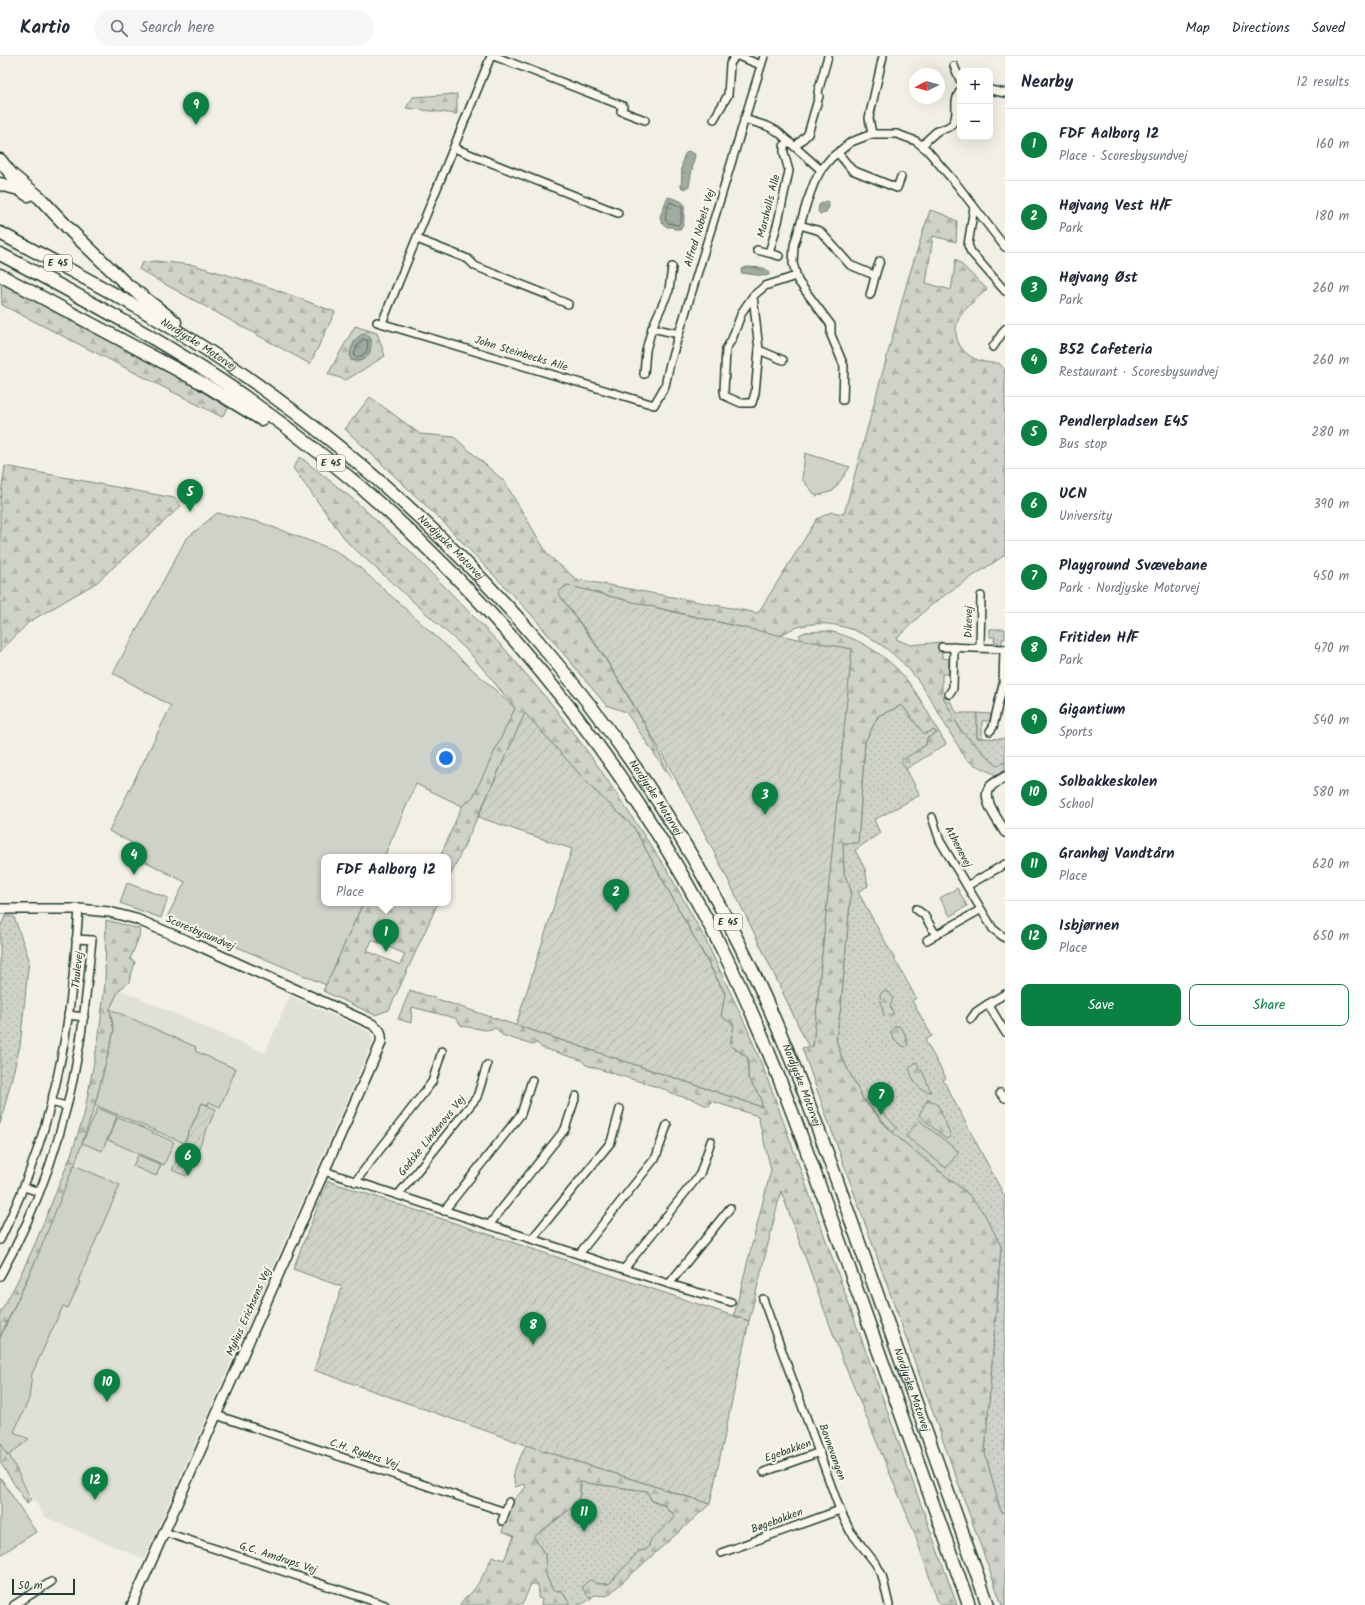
<!DOCTYPE html>
<meta charset="utf-8">
<style>
:root{--surface:#fff;--page:#f6f6f7;--text:#1f2937;--muted:#747a83;--line:#e0e1e3;--accent:#0b8043}
body{margin:0;font-family:Kalam,sans-serif;background:var(--page);color:var(--text)}
.controls{position:absolute;right:12px;top:12px;display:grid;overflow:hidden;border-radius:8px;box-shadow:0 4px 16px #0002}
.controls button{width:36px;height:36px;display:grid;place-items:center;padding:0;border:0;border-bottom:1px solid var(--line);background:var(--surface);color:var(--text);font:20px sans-serif}
.compass{position:absolute;left:909px;top:12px;width:36px;height:36px;border-radius:50%;background:var(--surface);box-shadow:0 4px 16px #0002;rotate:264deg}
.scale{position:absolute;left:12px;bottom:10px;width:63px;box-sizing:border-box;padding-left:4px;border:2px solid #1f3d34;border-top:0;font-size:11px;line-height:14px;white-space:nowrap;color:#1f3d34;-webkit-text-stroke:3px #fbf7ec;paint-order:stroke}
.you{position:absolute;left:446px;top:702px;width:14px;height:14px;margin:-10px;border:3px solid #fff;border-radius:50%;background:#1a73e8;box-shadow:0 0 0 6px #1a73e833}
.badge{display:grid;place-items:center;width:26px;height:26px;border-radius:50%;background:var(--accent);color:#fff;font-size:13px;font-weight:700}
.pin{position:absolute;translate:-50% -33px;filter:drop-shadow(0 1px 2px #0008)}
.pin::after{content:'';position:absolute;top:21px;width:14px;height:12px;background:inherit;clip-path:polygon(0 0,100% 0,50% 100%)}
.popup{position:absolute;left:321px;top:798px;width:130px;height:52px;box-sizing:border-box;display:grid;place-content:center;border-radius:8px;background:var(--surface);filter:drop-shadow(0 1px 3px #0005);font-size:13px;white-space:nowrap;color:var(--muted)}
.popup b{font-size:15px;color:var(--text)}
.popup::after{content:'';position:absolute;left:50%;top:100%;margin-left:-8px;border:8px solid transparent;border-top-color:var(--surface)}
.list{margin:0;padding:0;list-style:none}
h2{display:flex;justify-content:space-between;align-items:center;height:52px;margin:0;padding:0 16px;font-size:17px}
h2 small{font-size:13px;font-weight:400;color:var(--muted)}
.list li{display:grid;grid-template-columns:26px 1fr auto;gap:12px;align-items:center;box-sizing:border-box;height:72px;padding:0 16px;border-top:1px solid var(--line)}
.list b{display:block;font-size:15px;white-space:nowrap}
.list p{margin:0;font-size:13px;white-space:nowrap;color:var(--muted)}
.list em{font-size:13px;font-style:normal;color:var(--muted)}
.actions{display:flex;gap:8px;padding:12px 16px}
.actions a{flex:1;padding:9px 0;border:1px solid var(--accent);border-radius:8px;text-align:center;font-size:14px;color:var(--accent)}
.actions .main{background:var(--accent);color:#fff}
.icon{flex:none;width:22px;height:22px;fill:none;stroke:currentColor;stroke-width:2;stroke-linecap:round;stroke-linejoin:round}
.map{position:relative;flex:none;width:1005px;height:1549px;overflow:hidden}
header{display:flex;align-items:center;gap:24px;box-sizing:border-box;height:56px;padding:0 20px;background:var(--surface);border-bottom:1px solid var(--line)}
header strong{font-size:19px}
nav{display:flex;gap:22px;margin-inline-start:auto;font-size:14px}
.search{width:280px;height:36px;background:var(--page);display:flex;align-items:center;gap:10px;box-sizing:border-box;padding:0 14px;border-radius:22px;color:var(--muted);font-size:15px}
main{display:flex}
aside{flex:1;background:var(--surface)}
.map>svg:first-child{display:block}
.built{fill:#e0e1d6}
.grass{fill:url(#grass-dots);stroke:#77887e}
.forest{fill:url(#forest-firs);stroke:#77887e;fill-rule:evenodd}
.park{fill:#cfd2c8;stroke:#77887e}
.garden{fill:url(#garden-furrows);stroke:#77887e}
.water{fill:url(#water-ripples);stroke:#6e7f75}
.lines{fill:none;stroke-linecap:round;stroke-linejoin:round}
.shore{stroke:#536960;stroke-width:1}
.street-casing{stroke:#1f3d34;stroke-width:10}
.secondary-casing{stroke:#1f3d34;stroke-width:12}
.highway-casing{stroke:#1f3d34;stroke-width:15}
.street{stroke:#fbf7ec;stroke-width:7}
.secondary{stroke:#fbf7ec;stroke-width:9}
.highway{stroke:#fbf7ec;stroke-width:12}
.labels{text-anchor:middle;dominant-baseline:central;stroke-width:4;stroke-linejoin:round;paint-order:stroke}
.shield{fill:#fbf7ec;stroke:#61756b;stroke-width:1}
.shield-label{font-size:10px;font-weight:bold;fill:#1f3d34}
.street-label{font-size:11px;fill:#1f3d34;stroke:#fbf7ec}
</style>
<header>
<strong>Kartio</strong>
<div class="search"><svg class="icon" aria-label="search" viewBox="0 0 24 24"><circle cx="10" cy="10" r="6"/><path d="M15 15l6 6"/></svg>Search here</div>
<nav><a>Map</a><a>Directions</a><a>Saved</a></nav>
</header>
<main>
<div class="map">
<svg width="1005" height="1549" viewBox="0 0 1005 1549">
<defs>
<pattern id="grass-dots" width="8" height="8" patternUnits="userSpaceOnUse"><rect width="8" height="8" fill="#cfd2c8"/><path d="M2 2h.1M6 6h.1" fill="none" stroke="#b1b5ac" stroke-width="1.8" stroke-linecap="round"/></pattern>
<pattern id="forest-firs" width="22" height="20" patternUnits="userSpaceOnUse"><rect width="22" height="20" fill="#cfd2c8"/><path d="M5 1l3.5 6h-7zM16 11l3.5 6h-7z" fill="#b1b5ac"/></pattern>
<pattern id="garden-furrows" width="10" height="10" patternUnits="userSpaceOnUse"><rect width="10" height="10" fill="#cfd2c8"/><path d="M-1 1l2-2M0 10L10 0M9 11l2-2" fill="none" stroke="#b1b5ac"/></pattern>
<pattern id="water-ripples" width="26" height="14" patternUnits="userSpaceOnUse"><rect width="26" height="14" fill="#a2aba1"/><path d="M2 4q2-2 4 0t4 0M15 11q2-2 4 0t4 0" fill="none" stroke="#838c84"/></pattern>
</defs>
<rect width="100%" height="100%" fill="#f2f0e5"/>
<filter id="ink" filterUnits="userSpaceOnUse"><feTurbulence type="fractalNoise" baseFrequency=".025" numOctaves="2"/><feDisplacementMap in="SourceGraphic" scale="8" xChannelSelector="R" yChannelSelector="G"/><feConvolveMatrix kernelMatrix="1 2 1 2 8 2 1 2 1" color-interpolation-filters="sRGB"/></filter>
<g filter="url(#ink)">
<!-- built -->
<polygon class="built" points="105,927 265,997 290,940 370,976 373,985 144,1503 45,1461 24,1428 0,1386 0,1282 35,1206 28,1203 53,1145 71,1099 84,1059 99,979"/>
<!-- grass -->
<g class="grass">
<polygon points="990,573 1005,573 1005,583 1002,583 1002,589 998,589 998,586 994,586 995,581 990,581"/>
<polygon points="942,639 949,643 957,657 977,657 977,682 1005,683 1005,706 997,710 961,675"/>
<polygon points="902,649 924,677 934,674 937,678 927,682 926,689 902,705 920,739 874,764 880,777 855,794 865,813 868,830 858,836 916,942 912,945 932,980 925,984 946,1022 943,1024 1005,1141 1005,1459 1000,1453 985,1397 1001,1190 967,1137 901,1084 885,1069 863,1043 841,1000 836,983 841,950 851,834 844,818 843,787 858,787 865,686 878,660"/>
<polygon points="5,860 14,861 29,903 20,990 0,1068 0,872"/>
<path d="M 580,1426 L 647,1435 L 652,1445 C 663,1452 670,1446 674,1462 L 650,1485 L 649,1490 L 646,1494 L 639,1495 L 609,1528 L 596,1528 L 588,1540 L 592,1541 C 585,1548 580,1549 570,1549 L 562,1535 L 553,1535 L 546,1519 L 545,1499 L 534,1481 L 578,1447 L 580,1437 Z"/>
</g>
<!-- forest -->
<g class="forest">
<polygon points="457,38 457,58 406,52 413,41"/>
<path d="M 930,154 L 943,158 L 957,165 L 956,186 L 933,180 L 926,227 L 951,234 L 956,203 L 987,233 C 979,241 964,253 959,262 C 950,281 962,300 981,305 C 986,307 993,307 999,307 L 1005,314 L 1005,499 L 949,536 L 929,551 L 896,583 L 910,589 L 942,586 L 942,602 L 949,603 L 949,618 L 942,618 L 942,639 L 961,675 L 997,710 L 1005,706 L 1005,714 L 996,719 C 988,715 973,709 966,703 C 962,699 959,690 955,685 C 944,667 934,648 922,630 C 892,586 830,547 779,580 L 632,546 L 566,529 L 558,537 L 603,599 L 647,672 L 672,724 L 626,656 L 606,649 L 530,557 L 441,464 L 345,373 L 370,341 L 420,378 L 454,381 L 504,425 L 548,499 L 576,523 L 758,557 L 817,463 L 831,456 L 844,458 L 908,223 Z"/>
<polygon points="155,205 193,209 269,231 335,256 310,308 150,220 139,213 142,207"/>
<polygon points="1,226 202,335 228,352 222,361 2,249"/>
<polygon points="355,270 377,277 385,300 346,324 328,318"/>
<path d="M 300,401 L 354,444 L 410,495 L 503,591 L 554,651 L 598,710 L 667,814 L 705,883 L 747,972 L 773,1037 L 957,1549 L 939,1549 L 913,1473 L 843,1305 L 781,1135 L 749,1265 L 734,1259 L 771,1114 L 758,1060 L 711,1045 L 709,1050 C 703,1049 699,1046 694,1044 C 684,1041 675,1040 667,1034 L 586,1009 L 581,1004 L 542,992 L 537,987 L 532,989 L 502,979 L 496,972 L 486,974 L 462,970 L 455,962 L 412,951 L 411,967 L 398,963 L 410,934 L 762,1051 L 761,1042 L 748,1022 L 748,1002 L 730,989 L 734,969 L 721,960 L 725,937 L 633,770 L 593,733 L 525,658 L 448,825 L 448,801 L 440,801 L 462,750 L 473,740 L 515,652 L 469,596 L 348,487 L 293,412 Z"/>
<polygon points="5,410 174,442 181,450 96,527 29,566 0,596 0,445"/>
<path d="M 805,576 C 814,576 824,574 833,576 C 858,582 885,599 902,618 C 920,639 932,665 946,688 L 906,713 L 901,705 L 926,689 L 927,682 L 937,677 L 934,674 L 924,678 L 902,649 L 878,660 L 865,686 L 858,787 L 843,787 L 844,818 L 851,834 L 841,950 L 836,983 L 841,1000 L 863,1043 L 885,1069 L 901,1084 L 967,1137 L 984,1157 L 1001,1190 L 985,1397 L 1000,1453 L 1005,1459 L 1005,1549 L 1002,1549 L 802,992 L 813,990 L 851,593 L 802,584 L 799,579 Z"/>
<polygon points="977,657 991,658 990,665 982,665 982,682 977,682"/>
<path d="M 363,847 L 438,847 L 389,954 L 375,959 L 323,935 ZM 372,884 L 405,898 L 400,909 L 367,895 Z"/>
<polygon points="106,864 140,873 139,881 130,903 135,906 129,926 119,934 110,953 114,975 95,1049 43,1202 35,1206 0,1281 0,1257 17,1226 35,1188 71,1099 84,1059 99,979 105,927"/>
<path d="M 884,935 L 890,937 C 893,942 893,945 890,950 L 893,955 L 892,959 L 884,960 C 883,952 880,945 880,938 Z"/>
<polygon points="899,970 904,976 908,988 905,991 894,984 891,976 894,971"/>
<path d="M 916,1006 L 923,1017 L 931,1036 C 917,1035 913,1024 909,1012 Z"/>
<polygon points="928,1043 937,1048 941,1055 951,1081 946,1083 919,1059"/>
<polygon points="0,1380 31,1443 27,1448 0,1406"/>
<path d="M 526,1389 L 710,1448 L 607,1540 L 595,1539 L 592,1541 L 588,1540 L 582,1531 L 589,1524 L 593,1525 L 596,1528 L 609,1528 L 639,1495 L 646,1494 L 649,1490 L 650,1485 L 674,1462 L 672,1456 L 668,1455 L 666,1449 L 652,1445 L 647,1435 L 580,1426 L 580,1437 L 578,1447 L 534,1481 L 545,1499 L 546,1519 L 553,1535 L 562,1535 L 570,1549 L 541,1549 L 542,1543 L 538,1542 L 538,1537 L 539,1533 L 537,1528 L 531,1528 L 523,1547 L 517,1549 L 460,1549 C 462,1543 467,1542 471,1537 C 480,1526 487,1513 492,1500 L 504,1504 L 514,1480 L 502,1475 L 514,1443 L 526,1431 L 524,1428 L 515,1431 L 513,1416 Z"/>
</g>
<!-- park -->
<g class="park">
<polygon points="805,397 850,411 833,435 816,440 802,423"/>
<polygon points="217,457 259,466 334,494 358,510 515,652 473,741 462,750 416,728 384,801 324,801 324,847 363,847 326,929 167,861 185,826 129,797 134,788 109,775 171,650 113,617 186,483"/>
<polygon points="127,827 168,842 161,862 120,847"/>
<polygon points="957,832 967,850 950,860 940,842"/>
<polygon points="110,953 196,991 195,995 236,1013 220,1051 209,1046 208,1049 202,1047 184,1087 95,1049 114,975"/>
<polygon points="869,1041 897,1072 893,1076 865,1045"/>
<polygon points="98,1052 117,1060 102,1095 82,1087"/>
<polygon points="118,1061 174,1086 164,1109 108,1084"/>
<polygon points="919,1064 959,1096 946,1112 906,1080"/>
<polygon points="138,1099 161,1109 156,1120 133,1110"/>
<polygon points="74,1109 120,1129 78,1225 80,1226 68,1252 63,1250 32,1318 29,1343 14,1376 29,1383 8,1400 0,1386 0,1282 36,1204"/>
<polygon points="0,1421 36,1476 0,1499"/>
</g>
<!-- garden -->
<g class="garden">
<path d="M 567,529 C 661,554 756,576 852,593 L 813,990 L 809,992 C 746,859 683,725 604,600 C 590,578 573,558 558,537 Z"/>
<polygon points="525,657 593,733 633,770 725,938 721,960 734,969 730,989 748,1002 748,1022 761,1042 762,1051 516,969 572,793 478,761"/>
<polygon points="202,1047 216,1053 186,1120 172,1114"/>
<polygon points="328,1125 749,1265 710,1448 526,1389 314,1314 342,1231 293,1213"/>
</g>
<!-- water -->
<g class="water">
<path d="M 688,95 L 695,98 L 689,130 L 684,133 L 681,131 L 681,129 C 683,119 679,101 688,95 Z"/>
<path d="M 669,141 C 686,147 685,144 684,161 C 684,166 684,168 681,173 L 674,173 L 673,171 L 667,171 L 662,167 L 660,161 L 667,142 Z"/>
<polygon points="826,145 829,146 829,151 826,156 820,158 818,155 819,149"/>
<polygon points="747,211 764,212 770,216 769,219 765,220 741,217 742,213"/>
<path d="M 362,278 L 368,279 L 371,283 C 372,297 367,308 351,304 C 348,295 354,283 362,278 Z"/>
</g>
<g class="lines">
<!-- shore -->
<g class="shore">
<path d="M 670,146 L 682,151 L 681,165 L 678,169 C 675,168 671,168 668,167 C 662,164 668,150 670,146 Z"/>
<polygon points="363,283 368,285 367,294 362,300 356,301 354,299 357,291"/>
</g>
<!-- street casing -->
<g class="street-casing">
<g id="street">
<polyline points="494,0 623,50 621,55 645,64"/>
<polyline points="738,0 761,9"/>
<polyline points="954,10 960,24"/>
<polyline points="990,34 1005,37"/>
<polyline points="714,63 728,39 730,8 735,0"/>
<polyline points="744,63 767,70 777,75 821,114"/>
<polyline points="872,78 869,62 883,0"/>
<path d="M 922,90 C 926,85 931,80 936,76 C 942,72 951,73 954,65 C 959,55 952,47 960,35"/>
<polyline points="795,91 808,78 819,40 818,36 828,0"/>
<polyline points="454,92 618,157"/>
<polyline points="838,97 852,114 897,132 901,121"/>
<polyline points="974,151 968,189 971,196 1005,235"/>
<polyline points="800,169 820,175 850,209 874,219"/>
<polyline points="417,183 468,203 475,210 487,215 548,239 551,241 568,248"/>
<polyline points="757,194 769,197 778,166 789,115 784,97 784,90 788,85"/>
<polyline points="769,197 779,200"/>
<path d="M 870,239 C 874,227 875,217 880,205"/>
<polyline points="753,240 742,256 732,283 726,293 724,335 725,340 741,347 752,347 755,337 759,294 753,240 765,230 796,220"/>
<polyline points="377,266 654,349 665,330 670,307 764,0"/>
<polyline points="382,267 491,0"/>
<polyline points="652,272 679,278"/>
<polyline points="993,291 1005,273"/>
<polyline points="759,294 783,304"/>
<polyline points="644,318 646,294 652,272 669,234 672,211"/>
<polyline points="843,344 844,310 831,279 831,269 798,225 793,207 794,189 807,146 814,127 821,114 831,102 851,86 872,78 897,78 916,85 927,94 958,130 1005,191"/>
<polyline points="942,591 1005,593"/>
<polyline points="980,592 981,540"/>
<polyline points="949,638 953,632 954,591"/>
<polyline points="990,675 993,671 1003,628 1004,593"/>
<polyline points="932,761 940,785 967,830"/>
<polyline points="1005,808 967,830 993,873 1005,882"/>
<polyline points="916,853 924,859 936,879"/>
<polyline points="927,884 980,854"/>
<polyline points="1005,938 988,948 1005,976"/>
<polyline points="68,959 84,961"/>
<polyline points="971,963 976,956 988,948"/>
<polyline points="1000,1037 1005,1042"/>
<polyline points="51,1046 66,1050"/>
<polyline points="324,1115 669,1228 731,1246"/>
<polyline points="355,1126 432,1026 442,995"/>
<polyline points="24,1131 39,1136"/>
<polyline points="398,1139 477,1041 487,1009"/>
<polyline points="444,1155 521,1058 532,1024"/>
<polyline points="489,1169 565,1073 576,1040"/>
<polyline points="532,1183 611,1086 620,1053"/>
<path d="M 0,1184 C 28,1127 49,1066 61,1003 C 71,954 75,903 79,853"/>
<polyline points="579,1198 656,1101 667,1069"/>
<polyline points="624,1213 700,1118 711,1085"/>
<path d="M 0,1220 C 39,1150 66,1071 79,992 C 85,956 88,920 92,884 L 76,883"/>
<polyline points="669,1228 730,1152"/>
<polyline points="763,1243 840,1454 850,1475 876,1508 882,1519 889,1549"/>
<polyline points="216,1359 505,1456"/>
<polyline points="764,1416 820,1396"/>
<polyline points="502,1465 509,1446"/>
<polyline points="164,1476 385,1549"/>
<polyline points="721,1497 840,1454"/>
<polyline points="14,1549 51,1526"/>
</g>
</g>
<!-- secondary casing -->
<g class="secondary-casing">
<g id="secondary">
<path d="M 1005,721 C 1001,724 995,726 991,730 C 979,741 999,765 1005,776"/>
<path d="M 0,853 L 79,853 L 109,856 L 136,863 L 195,888 L 372,968 C 380,973 382,977 381,987 L 132,1549"/>
</g>
</g>
<!-- highway casing -->
<g class="highway-casing">
<g id="highway">
<polyline points="0,104 12,119 39,141 72,176 125,227 175,266"/>
<polyline points="0,128 19,133 28,139"/>
<path id="s1" d="M 0,177 C 86,222 172,267 251,324 C 464,475 640,677 752,914 C 796,1007 830,1104 864,1201 C 905,1317 947,1433 988,1549"/>
<path d="M 0,198 C 79,239 158,282 232,332 C 441,475 614,675 726,901 C 773,997 808,1098 844,1198 C 886,1315 927,1432 969,1549"/>
<polyline points="0,219 202,327 261,363"/>
</g>
</g>
<!-- street -->
<use href="#street" class="street"/>
<!-- secondary -->
<use href="#secondary" class="secondary"/>
<!-- highway -->
<use href="#highway" class="highway"/>
</g>
</g>
<g class="labels">
<!-- shield labels -->
<g class="shield">
<rect x="44" y="199" width="28" height="16" rx="3"/>
<rect x="317" y="399" width="28" height="16" rx="3"/>
<rect x="714" y="858" width="28" height="16" rx="3"/>
</g>
<g class="shield-label">
<text x="58" y="207">E 45</text>
<text x="331" y="407">E 45</text>
<text x="728" y="866">E 45</text>
</g>
<!-- street labels -->
<g class="street-label">
<text transform="translate(769 150) rotate(-76)">Marshalls Alle</text>
<text transform="translate(700 172) rotate(-73)">Alfred Nobels Vej</text>
<text stroke="none"><textPath href="#s1" startOffset="228">Nordjyske Motorvej</textPath></text>
<text transform="translate(521 298) rotate(17)">John Steinbecks Alle</text>
<text stroke="none"><textPath href="#s1" startOffset="552">Nordjyske Motorvej</textPath></text>
<text transform="translate(969 566) rotate(-89)">Dikevej</text>
<text stroke="none"><textPath href="#s1" startOffset="876">Nordjyske Motorvej</textPath></text>
<text transform="translate(958 791) rotate(62)">Athenevej</text>
<text transform="translate(200 877) rotate(23)">Scoresbysundvej</text>
<text transform="translate(78 914) rotate(-84)">Thulevej</text>
<text stroke="none"><textPath href="#s1" startOffset="1199">Nordjyske Motorvej</textPath></text>
<text transform="translate(432 1080) rotate(-51)">Godske Lindenovs Vej</text>
<text transform="translate(249 1256) rotate(-66)">Mylius Erichsens Vej</text>
<text stroke="none"><textPath href="#s1" startOffset="1523">Nordjyske Motorvej</textPath></text>
<text transform="translate(788 1395) rotate(-19)">Egebakken</text>
<text transform="translate(832 1396) rotate(70)">Bavnevangen</text>
<text transform="translate(364 1398) rotate(19)">C.H. Ryders Vej</text>
<text transform="translate(777 1465) rotate(-20)">Bøgebakken</text>
<text transform="translate(278 1502) rotate(18)">G.C. Amdrups Vej</text>
</g>
</g>
</svg>
<div class="controls">
<button>+</button>
<button>−</button>
</div>
<svg class="compass" viewBox="-18 -18 36 36"><path d="M0-13l5 13h-10z" fill="#e53935"/><path d="M0 13l5-13h-10z" fill="#747a83"/></svg>
<div class="scale">50 m</div>
<div class="you"></div>
<div class="pin badge" style="left:386px;top:896px">1</div>
<div class="popup"><b>FDF Aalborg 12</b>Place</div>
<div class="pin badge" style="left:616px;top:856px">2</div>
<div class="pin badge" style="left:765px;top:759px">3</div>
<div class="pin badge" style="left:134px;top:819px">4</div>
<div class="pin badge" style="left:190px;top:456px">5</div>
<div class="pin badge" style="left:188px;top:1120px">6</div>
<div class="pin badge" style="left:881px;top:1059px">7</div>
<div class="pin badge" style="left:533px;top:1289px">8</div>
<div class="pin badge" style="left:196px;top:69px">9</div>
<div class="pin badge" style="left:107px;top:1346px">10</div>
<div class="pin badge" style="left:584px;top:1476px">11</div>
<div class="pin badge" style="left:95px;top:1444px">12</div>
</div>
<aside>
<h2>Nearby<small>12 results</small></h2>
<ul class="list">
<li><span class="badge">1</span><div><b>FDF Aalborg 12</b><p>Place · Scoresbysundvej</p></div><em>160 m</em></li>
<li><span class="badge">2</span><div><b>Højvang Vest H/F</b><p>Park</p></div><em>180 m</em></li>
<li><span class="badge">3</span><div><b>Højvang Øst</b><p>Park</p></div><em>260 m</em></li>
<li><span class="badge">4</span><div><b>B52 Cafeteria</b><p>Restaurant · Scoresbysundvej</p></div><em>260 m</em></li>
<li><span class="badge">5</span><div><b>Pendlerpladsen E45</b><p>Bus stop</p></div><em>280 m</em></li>
<li><span class="badge">6</span><div><b>UCN</b><p>University</p></div><em>390 m</em></li>
<li><span class="badge">7</span><div><b>Playground Svævebane</b><p>Park · Nordjyske Motorvej</p></div><em>450 m</em></li>
<li><span class="badge">8</span><div><b>Fritiden H/F</b><p>Park</p></div><em>470 m</em></li>
<li><span class="badge">9</span><div><b>Gigantium</b><p>Sports</p></div><em>540 m</em></li>
<li><span class="badge">10</span><div><b>Solbakkeskolen</b><p>School</p></div><em>580 m</em></li>
<li><span class="badge">11</span><div><b>Granhøj Vandtårn</b><p>Place</p></div><em>620 m</em></li>
<li><span class="badge">12</span><div><b>Isbjørnen</b><p>Place</p></div><em>650 m</em></li>
</ul>
<div class="actions"><a class="main">Save</a><a>Share</a></div>
</aside>
</main>
